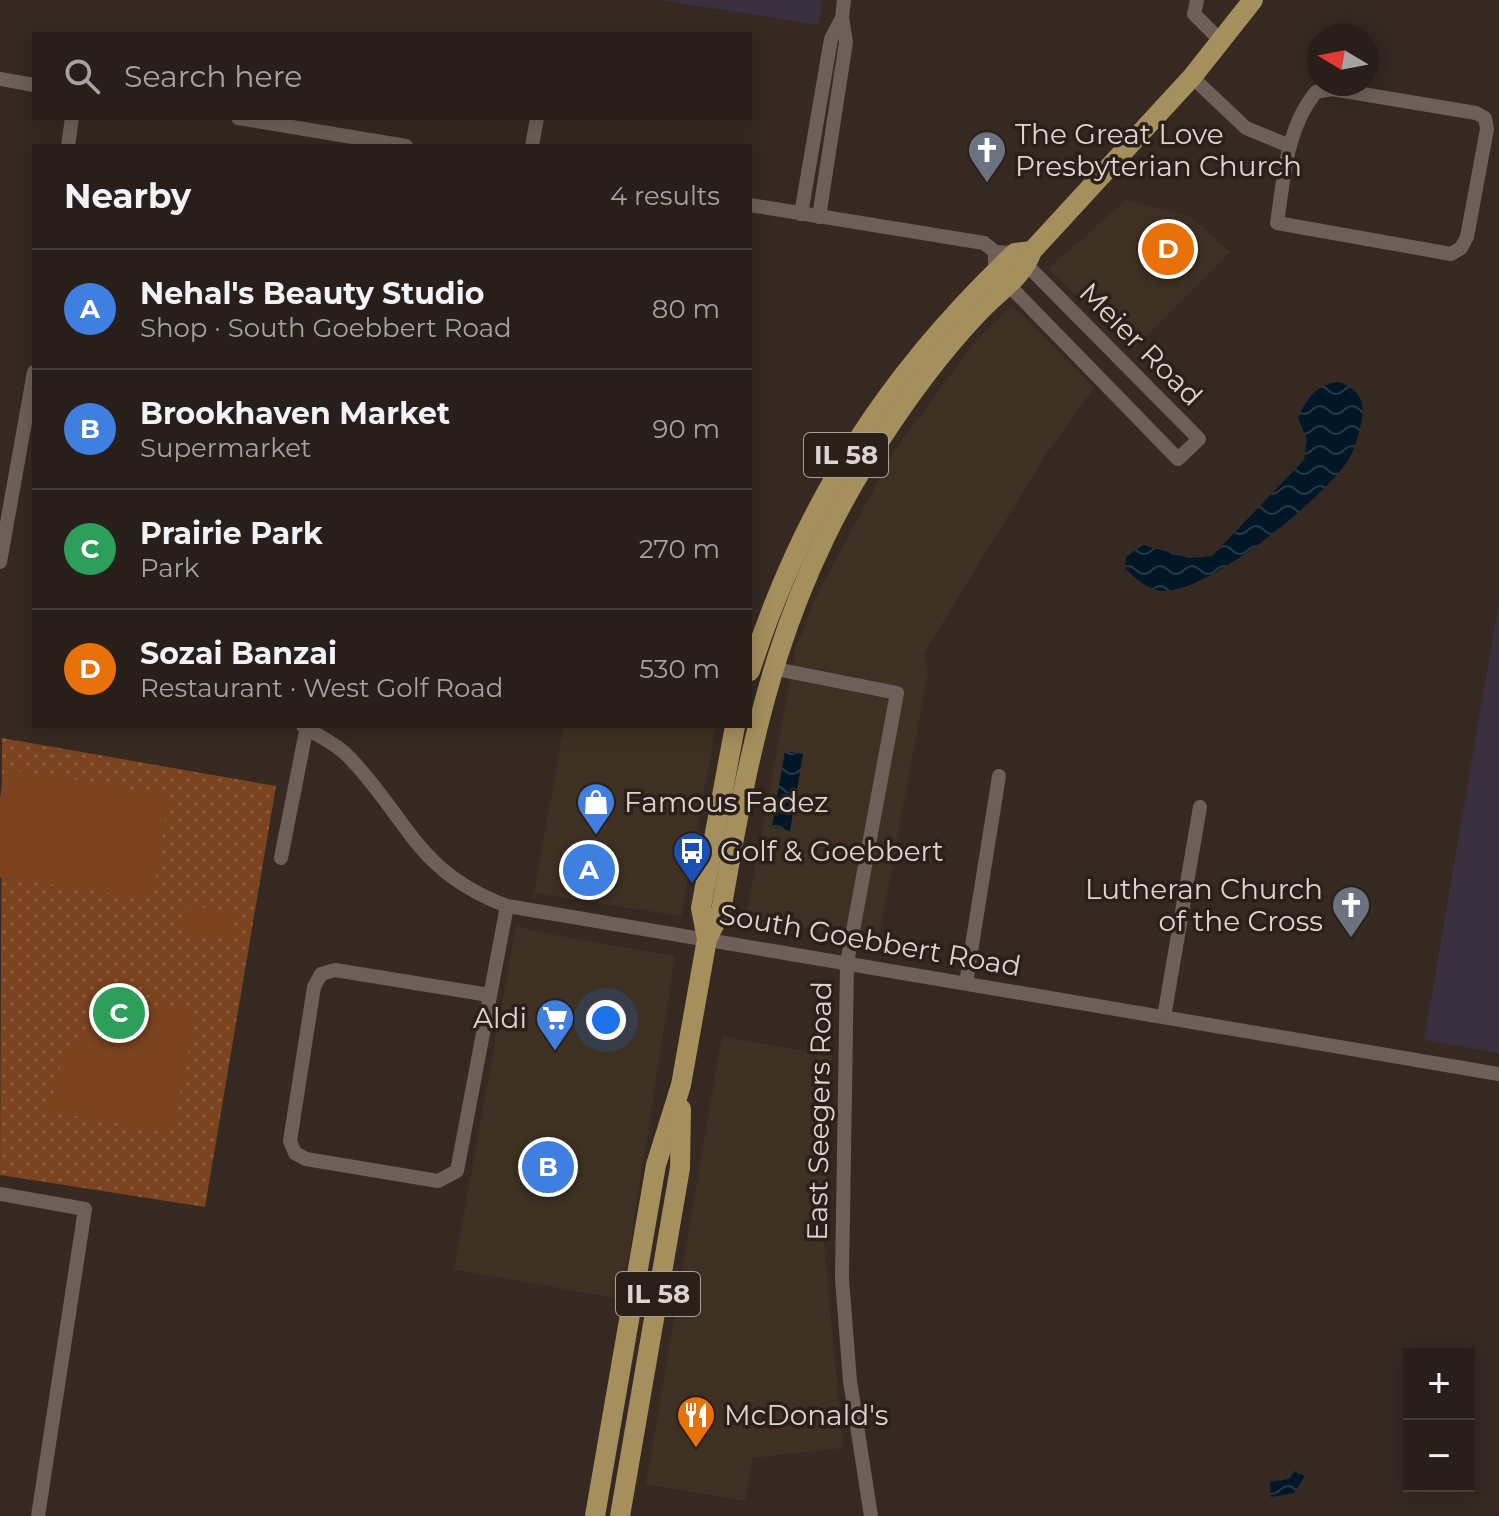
<!DOCTYPE html>
<meta charset="utf-8">
<style>
:root{--surface:#281f1a;--page:#342c27;--text:#f1f3f6;--muted:#a5a2a2;--line:#443d39;--accent:#e9ab38}
body{margin:0;font-family:Montserrat,sans-serif;background:var(--page);color:var(--text)}
.controls{position:absolute;right:24px;bottom:24px;display:grid;overflow:hidden;border-radius:0px;box-shadow:0 4px 20px #0003}
.controls button{width:72px;height:72px;display:grid;place-items:center;padding:0;border:0;border-bottom:2px solid var(--line);background:var(--surface);color:var(--text);font:40px sans-serif}
.compass{position:absolute;left:1307px;top:24px;width:72px;height:72px;border-radius:50%;background:var(--surface);box-shadow:0 4px 20px #0003;rotate:280deg}
.you{position:absolute;left:606px;top:1020px;width:28px;height:28px;margin:-20px;border:6px solid #fff;border-radius:50%;background:#1a73e8;box-shadow:0 0 0 12px #1a73e833}
.badge{display:grid;place-items:center;width:52px;height:52px;border-radius:50%;background:var(--accent);color:#fff;font-size:26px;font-weight:700}
.pin{position:absolute;translate:-50% -50%;border:4px solid #fff;box-shadow:0 2px 8px #0006}
.list{margin:0;padding:0;list-style:none}
h2{display:flex;justify-content:space-between;align-items:center;height:104px;margin:0;padding:0 32px;font-size:34px}
h2 small{font-size:26px;font-weight:400;color:var(--muted)}
.list li{display:grid;grid-template-columns:52px 1fr auto;gap:24px;align-items:center;box-sizing:border-box;height:120px;padding:0 32px;border-top:2px solid var(--line)}
.list b{display:block;font-size:30px;white-space:nowrap}
.list p{margin:0;font-size:26px;white-space:nowrap;color:var(--muted)}
.list em{font-size:26px;font-style:normal;color:var(--muted)}
.icon{flex:none;width:44px;height:44px;fill:none;stroke:currentColor;stroke-width:2;stroke-linecap:round;stroke-linejoin:round}
.map{position:relative;flex:none;width:1499px;height:1516px;overflow:hidden}
.search{position:absolute;background:var(--surface);box-shadow:0 4px 20px #0003;left:32px;top:32px;width:720px;height:88px;display:flex;align-items:center;gap:20px;box-sizing:border-box;padding:0 28px;border-radius:0px;color:var(--muted);font-size:30px}
.panel{position:absolute;background:var(--surface);box-shadow:0 4px 20px #0003;left:32px;top:144px;width:720px;height:584px;border-radius:0px}
.map>svg:first-child{display:block}
.commercial{fill:#3e3123}
.education{fill:#392f3f}
.park{fill:url(#park-dots)}
.pitch{fill:#7b431f}
.water{fill:url(#water-waves)}
.lines{fill:none;stroke-linecap:round;stroke-linejoin:round}
.minor{stroke:#6e6058;stroke-width:14}
.primary{stroke:#a58f5d;stroke-width:20}
.labels{text-anchor:middle;dominant-baseline:central;stroke-width:7;stroke-linejoin:round;paint-order:stroke}
.shield{fill:#2b1f19;stroke:#a79e98;stroke-width:2}
.shield-label{font-size:26px;font-weight:bold;fill:#dcd4cf}
.poi-label{font-size:28px;fill:#dcd4cf;stroke:#2b1f19;text-anchor:start}
.street-label{font-size:28px;fill:#dcd4cf;stroke:#2b1f19}
</style>
<div class="map">
<svg width="1499" height="1516" viewBox="0 0 1499 1516">
<defs>
<pattern id="park-dots" width="8" height="8" patternUnits="userSpaceOnUse" patternTransform="scale(2)"><rect width="8" height="8" fill="#7b431f"/><path d="M2 2h.1M6 6h.1" fill="none" stroke="#8d5d3e" stroke-width="1.8" stroke-linecap="round"/></pattern>
<pattern id="water-waves" width="16" height="10" patternUnits="userSpaceOnUse" patternTransform="scale(2)"><rect width="16" height="10" fill="#011728"/><path d="M0 5q4-4 8 0t8 0" fill="none" stroke="#253846"/></pattern>
</defs>
<rect width="100%" height="100%" fill="#352922"/>
<!-- commercial -->
<g class="commercial">
<polygon points="1126,200 1191,217 1230,252 1134,348 1048,269"/>
<polygon points="1012,305 1094,388 1047,453 924,653 928,672 878,942 746,917 796,648 816,597 894,451 972,346"/>
<polygon points="564,726 716,726 681,916 534,893"/>
<polygon points="516,925 532,931 675,956 622,1299 454,1270"/>
<polygon points="722,1036 832,1056 824,1244 843,1448 753,1458 745,1501 646,1484"/>
</g>
<!-- education -->
<g class="education">
<polygon points="661,0 823,0 818,25"/>
<polygon points="1499,601 1499,1053 1424,1040"/>
</g>
<!-- park -->
<polygon class="park" points="2,738 276,786 205,1207 0,1175"/>
<!-- pitch -->
<g class="pitch">
<polygon points="5,769 169,795 152,899 0,877 0,798"/>
<polygon points="187,906 233,912 229,939 184,934"/>
<path d="M 143,1006 L 179,1009 L 195,1016 L 174,1122 L 161,1132 L 50,1111 C 59,1049 80,1020 143,1006 Z"/>
</g>
<!-- water -->
<g class="water">
<path d="M 1338,382 C 1360,388 1366,403 1361,424 C 1358,435 1355,449 1349,459 C 1324,498 1214,588 1167,591 C 1150,592 1137,580 1125,568 L 1126,557 L 1143,545 L 1189,558 L 1212,556 L 1304,460 L 1307,439 L 1298,418 C 1307,398 1316,385 1338,382 Z"/>
<polygon points="785,751 803,754 790,831 772,827"/>
<polygon points="1295,1471 1305,1476 1294,1493 1271,1497 1270,1482 1289,1479"/>
</g>
<g class="lines">
<!-- minor -->
<g class="minor">
<polyline points="1197,0 1194,14 1223,43"/>
<polyline points="1192,77 1246,128 1290,146"/>
<polyline points="0,79 34,85"/>
<path d="M 1332,89 L 1476,113 L 1485,118 L 1487,129 L 1467,237 L 1461,248 L 1451,254 L 1277,223 C 1284,178 1286,128 1316,92 Z"/>
<polyline points="238,118 406,146"/>
<polyline points="68,146 72,118"/>
<polyline points="532,146 537,118"/>
<polyline points="750,205 984,243 995,252 1015,253 1199,439 1178,459 995,271 995,252"/>
<polyline points="801,214 831,39 842,18 844,0"/>
<polyline points="819,217 846,42 842,18"/>
<polyline points="0,562 34,372"/>
<polyline points="771,668 897,693 847,963 842,1279 850,1381 871,1516"/>
<path d="M 303,726 C 318,736 336,743 349,757 C 410,821 415,871 507,906 L 1499,1074"/>
<polyline points="281,858 307,726"/>
<polyline points="966,983 999,776"/>
<polyline points="489,995 335,970 321,974 314,987 290,1141 295,1153 306,1159 438,1181 457,1171 507,906"/>
<polyline points="1164,1017 1200,807"/>
<polyline points="0,1194 85,1209 38,1516"/>
</g>
<!-- primary -->
<g class="primary">
<path d="M 750,671 C 804,504 887,374 1015,253 L 1032,251"/>
<polyline points="707,939 701,908 735,726"/>
<path d="M 595,1516 L 656,1165 L 681,1085 L 707,939 L 721,911 C 754,720 783,582 894,419 C 920,381 949,343 981,310 C 999,291 1023,277 1032,251 L 1192,77 L 1253,0"/>
<polyline points="620,1516 680,1168 681,1109"/>
</g>
</g>
<!-- icons -->
<defs>
<g id="church-pin" transform="scale(2)"><path d="M0 17L-7.5 6A9.5 9.5 0 1 1 7.5 6Z" fill="#6b7280" stroke="#2b1f19"/><path d="M-1.2-6h2.4v3.5h3.3v2.4h-3.3V6h-2.4V-.1h-3.3v-2.4h3.3Z" fill="#fff"/></g>
<g id="shop-pin" transform="scale(2)"><path d="M0 17L-7.5 6A9.5 9.5 0 1 1 7.5 6Z" fill="#3f7fe0" stroke="#2b1f19"/><path d="M-5-2.5h2.3a2.7 3.5 0 0 1 5.4 0H5L5.5 6h-11ZM-1.5-2.5h3a1.5 2.3 0 0 0-3 0Z" fill="#fff"/></g>
<g id="bus-pin" transform="scale(2)"><path d="M0 17L-7.5 6A9.5 9.5 0 1 1 7.5 6Z" fill="#1a4fb4" stroke="#2b1f19"/><path d="M-5-6H5V4H4V6H2V4H-2V6H-4V4H-5ZM-3.5-4V0h7V-4ZM-3.5 1.2v1.5H-2V1.2ZM2 1.2v1.5H3.5V1.2Z" fill="#fff"/></g>
<g id="supermarket-pin" transform="scale(2)"><path d="M0 17L-7.5 6A9.5 9.5 0 1 1 7.5 6Z" fill="#3f7fe0" stroke="#2b1f19"/><path d="M-6-5.5h2.5l.6 2H6L4.5 2H-2.5L-4.4-4H-6ZM-1.5 3.2a1.3 1.3 0 1 0 .1 0ZM3 3.2a1.3 1.3 0 1 0 .1 0Z" fill="#fff"/></g>
<g id="restaurant-pin" transform="scale(2)"><path d="M0 17L-7.5 6A9.5 9.5 0 1 1 7.5 6Z" fill="#e8710a" stroke="#2b1f19"/><path d="M-5-6h1v4h1v-4h1v4h1v-4h1v5L-1.5 .5V6h-2V.5L-5-1ZM5-6V6H3V1.5H1.5Q1.5-4 5-6Z" fill="#fff"/></g>
</defs>
<g fill-rule="evenodd">
<use href="#church-pin" x="987" y="150"/>
<use href="#shop-pin" x="596" y="802"/>
<use href="#bus-pin" x="692" y="851"/>
<use href="#church-pin" x="1351" y="905"/>
<use href="#supermarket-pin" x="555" y="1018"/>
<use href="#restaurant-pin" x="696" y="1415"/>
</g>
<g class="labels">
<!-- shield labels -->
<g class="shield">
<rect x="804" y="433" width="84" height="44" rx="6"/>
<rect x="616" y="1272" width="84" height="44" rx="6"/>
</g>
<g class="shield-label">
<text x="846" y="455">IL 58</text>
<text x="658" y="1294">IL 58</text>
</g>
<!-- poi labels -->
<g class="poi-label">
<text x="1015" y="134">The Great Love<tspan x="1015" dy="32">Presbyterian Church</tspan></text>
<text x="624" y="802">Famous Fadez</text>
<text x="720" y="851">Golf &amp; Goebbert</text>
<text x="1323" y="889" text-anchor="end">Lutheran Church<tspan x="1323" dy="32">of the Cross</tspan></text>
<text x="527" y="1018" text-anchor="end">Aldi</text>
<text x="724" y="1415">McDonald's</text>
</g>
<!-- street labels -->
<g class="street-label">
<text transform="translate(1141 344) rotate(45)">Meier Road</text>
<text transform="translate(870 940) rotate(10)">South Goebbert Road</text>
<text transform="translate(819 1111) rotate(-89)">East Seegers Road</text>
</g>
</g>
</svg>
<div class="controls">
<button>+</button>
<button>−</button>
</div>
<svg class="compass" viewBox="-18 -18 36 36"><path d="M0-13l5 13h-10z" fill="#e53935"/><path d="M0 13l5-13h-10z" fill="#a5a2a2"/></svg>
<div class="you"></div>
<div class="pin badge" style="left:589px;top:870px;background:#3f7fe0">A</div>
<div class="pin badge" style="left:548px;top:1167px;background:#3f7fe0">B</div>
<div class="pin badge" style="left:119px;top:1013px;background:#2e9e5b">C</div>
<div class="pin badge" style="left:1168px;top:249px;background:#e8710a">D</div>
<div class="search"><svg class="icon" aria-label="search" viewBox="0 0 24 24"><circle cx="10" cy="10" r="6"/><path d="M15 15l6 6"/></svg>Search here</div>
<section class="panel">
<h2>Nearby<small>4 results</small></h2>
<ul class="list">
<li><span class="badge" style="background:#3f7fe0">A</span><div><b>Nehal's Beauty Studio</b><p>Shop · South Goebbert Road</p></div><em>80 m</em></li>
<li><span class="badge" style="background:#3f7fe0">B</span><div><b>Brookhaven Market</b><p>Supermarket</p></div><em>90 m</em></li>
<li><span class="badge" style="background:#2e9e5b">C</span><div><b>Prairie Park</b><p>Park</p></div><em>270 m</em></li>
<li><span class="badge" style="background:#e8710a">D</span><div><b>Sozai Banzai</b><p>Restaurant · West Golf Road</p></div><em>530 m</em></li>
</ul>
</section>
</div>
